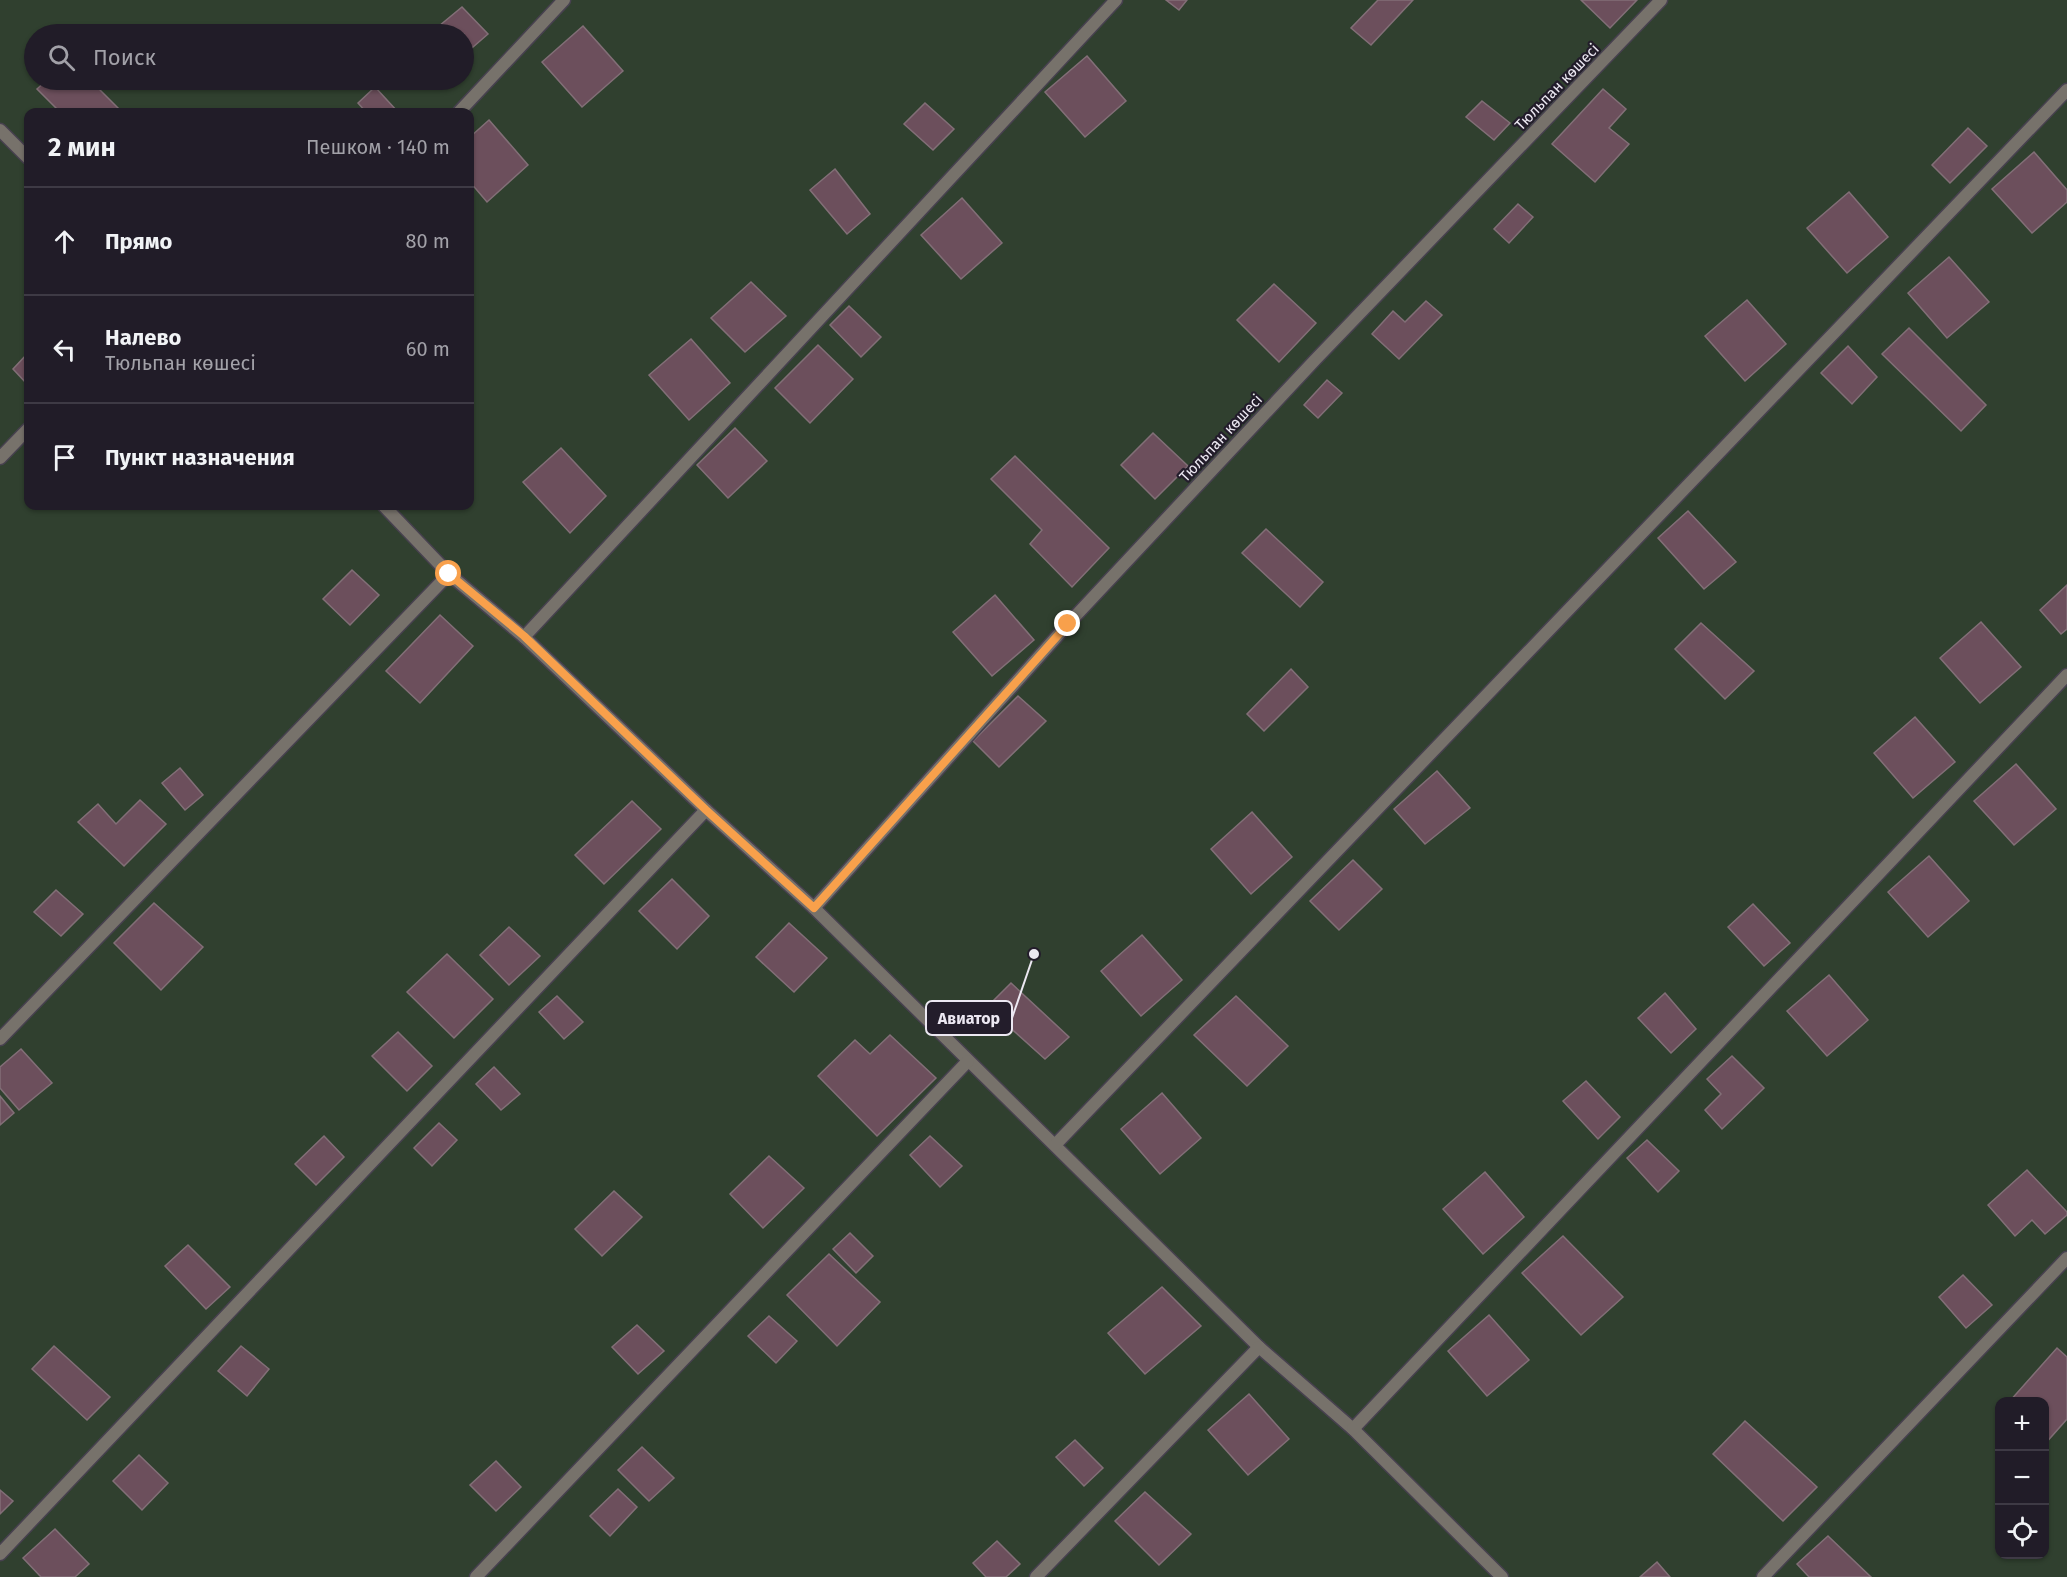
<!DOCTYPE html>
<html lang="ru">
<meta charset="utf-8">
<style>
:root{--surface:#211c28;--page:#292530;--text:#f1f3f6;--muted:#a2a1a8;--line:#3e3a45}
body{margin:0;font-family:"Fira Sans",sans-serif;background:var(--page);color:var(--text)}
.controls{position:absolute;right:18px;bottom:18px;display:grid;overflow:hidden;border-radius:12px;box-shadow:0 2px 4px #0004}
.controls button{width:54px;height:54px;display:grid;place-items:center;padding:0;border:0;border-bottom:2px solid var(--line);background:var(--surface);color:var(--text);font:30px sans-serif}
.stop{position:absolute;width:18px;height:18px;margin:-14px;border:4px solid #f8a04b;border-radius:50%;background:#fff}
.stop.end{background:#f8a04b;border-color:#fff;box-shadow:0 2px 6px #0008}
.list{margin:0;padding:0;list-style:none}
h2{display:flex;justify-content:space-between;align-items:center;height:78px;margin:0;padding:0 24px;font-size:26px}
h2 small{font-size:20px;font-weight:400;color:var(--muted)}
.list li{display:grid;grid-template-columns:39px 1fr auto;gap:18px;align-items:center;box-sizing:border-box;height:108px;padding:0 24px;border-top:2px solid var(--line)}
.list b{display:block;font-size:22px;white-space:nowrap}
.list p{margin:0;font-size:20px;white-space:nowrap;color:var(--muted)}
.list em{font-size:20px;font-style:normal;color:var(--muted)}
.icon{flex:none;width:33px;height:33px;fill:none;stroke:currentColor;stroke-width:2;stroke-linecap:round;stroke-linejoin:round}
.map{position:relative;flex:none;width:2067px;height:1577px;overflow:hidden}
.search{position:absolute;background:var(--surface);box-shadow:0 2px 4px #0004;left:24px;top:24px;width:450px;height:66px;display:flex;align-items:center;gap:15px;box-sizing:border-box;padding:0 21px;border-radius:33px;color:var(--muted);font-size:22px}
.panel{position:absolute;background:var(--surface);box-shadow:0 2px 4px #0004;left:24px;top:108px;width:450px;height:402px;border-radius:12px}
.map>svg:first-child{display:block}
.green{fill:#30402f;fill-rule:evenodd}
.building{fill:#6c4f5c;stroke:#826f77;stroke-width:1.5}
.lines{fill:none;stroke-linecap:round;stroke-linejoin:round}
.minor-casing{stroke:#47414f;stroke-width:15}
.minor{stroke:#77726b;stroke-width:12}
.route{stroke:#f8a04b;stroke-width:8}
.labels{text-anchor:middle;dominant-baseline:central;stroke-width:4.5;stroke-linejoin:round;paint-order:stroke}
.street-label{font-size:15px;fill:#ece8f2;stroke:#231d2b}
.leader{fill:none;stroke:#ece8f2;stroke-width:2}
.callout-dot{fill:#ece8f2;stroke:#231d2b;stroke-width:2}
.callout{fill:#231d2b;stroke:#ece8f2;stroke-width:2}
.callout-label{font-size:16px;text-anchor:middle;font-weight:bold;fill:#ece8f2}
</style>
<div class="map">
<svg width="2067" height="1577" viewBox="0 0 2067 1577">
<rect width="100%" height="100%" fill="#2c2635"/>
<!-- green -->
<path class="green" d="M 0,0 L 2067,0 L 2067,1577 L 0,1577 ZM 34,34 L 464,34 L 464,80 L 34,80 ZM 28,112 L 470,112 L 470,506 L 28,506 ZM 2000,1402 L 2044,1402 L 2044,1554 L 2000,1554 Z"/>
<!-- building -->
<g class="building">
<polygon points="1166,0 1187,0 1179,10"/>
<polygon points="1378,0 1413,0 1371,45 1351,28"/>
<polygon points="1581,0 1637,0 1610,28"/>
<polygon points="462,7 488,34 465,54 464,34 447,34 439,26"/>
<polygon points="583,26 623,71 582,107 542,62"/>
<polygon points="1087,56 1126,101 1085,137 1045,92"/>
<polygon points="47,80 90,80 122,112 60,112 37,89"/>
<polygon points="375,87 398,112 366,112 358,103"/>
<polygon points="1603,89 1626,109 1609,128 1629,144 1595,182 1552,144"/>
<polygon points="1482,101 1510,123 1494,140 1466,117"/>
<polygon points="925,103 954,129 933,150 904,124"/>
<polygon points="489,120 528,165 487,202 470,182 470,137"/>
<polygon points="1968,128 1987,146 1950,183 1932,165"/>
<polygon points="2034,152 2067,190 2067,202 2032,233 1992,189"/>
<polygon points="835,169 870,214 847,234 810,190"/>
<polygon points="1849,192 1888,237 1847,273 1807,228"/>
<polygon points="962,198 1002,243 961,279 921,235"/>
<polygon points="1518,204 1533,217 1509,243 1494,229"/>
<polygon points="1949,257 1989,302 1947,338 1908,293"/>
<polygon points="751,282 786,316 745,352 711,318"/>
<polygon points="1274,284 1316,323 1279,362 1237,320"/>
<polygon points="1747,300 1786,344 1745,381 1705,336"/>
<polygon points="1426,301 1442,315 1399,359 1372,334 1393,311 1405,322"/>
<polygon points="849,306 881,337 861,357 830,325"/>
<polygon points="1909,328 1986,405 1961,431 1882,354"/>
<polygon points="691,339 730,383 689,420 649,375"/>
<polygon points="818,345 853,379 810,423 775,388"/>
<polygon points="1848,346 1877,377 1852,404 1821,373"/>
<polygon points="28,353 28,385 13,369"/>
<polygon points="1327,380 1342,393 1318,418 1304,405"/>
<polygon points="735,428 767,461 728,498 697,465"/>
<polygon points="1153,433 1188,466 1155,499 1121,465"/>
<polygon points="561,448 606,496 570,533 523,482"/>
<polygon points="1015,456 1109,548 1072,587 1030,544 1042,530 991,479"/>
<polygon points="1688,511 1736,562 1704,589 1658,538"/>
<polygon points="1266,529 1323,582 1300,607 1242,553"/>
<polygon points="352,570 379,595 350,625 323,599"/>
<polygon points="2067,585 2067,629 2061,634 2040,610"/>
<polygon points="995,595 1034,640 992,676 953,632"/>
<polygon points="440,615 473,646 420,703 386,671"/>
<polygon points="1981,622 2021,667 1980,703 1940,658"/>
<polygon points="1701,623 1754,671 1725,699 1675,649"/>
<polygon points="1291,669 1308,687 1264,731 1247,714"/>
<polygon points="1018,696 1046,721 999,767 973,741"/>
<polygon points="1915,717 1955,762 1913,798 1874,753"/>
<polygon points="2016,764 2056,809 2014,845 1974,801"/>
<polygon points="180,768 203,795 185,810 162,783"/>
<polygon points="1437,771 1470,808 1425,844 1394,809"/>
<polygon points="140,800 166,824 124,866 78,822 98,804 116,824"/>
<polygon points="632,801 661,829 604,884 575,855"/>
<polygon points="1252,812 1292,857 1251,894 1211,849"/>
<polygon points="1929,856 1969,901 1928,937 1888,892"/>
<polygon points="1353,860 1382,889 1339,930 1310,901"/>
<polygon points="672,879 709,916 677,949 639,911"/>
<polygon points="56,890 83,914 61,936 34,912"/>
<polygon points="154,903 203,947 161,990 114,943"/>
<polygon points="1753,904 1790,943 1764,966 1728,927"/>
<polygon points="789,923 827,958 794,992 756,957"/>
<polygon points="509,927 540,956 509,985 480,955"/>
<polygon points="1142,935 1182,980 1141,1016 1101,971"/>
<polygon points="447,954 493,999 454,1038 407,992"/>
<polygon points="1829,975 1868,1020 1827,1056 1787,1011"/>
<polygon points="1011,983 1069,1037 1045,1059 987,1007"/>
<polygon points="1665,993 1696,1029 1671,1053 1638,1018"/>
<polygon points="557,996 583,1022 564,1039 539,1012"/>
<polygon points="1236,996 1288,1046 1247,1086 1194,1035"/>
<polygon points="398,1032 432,1066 407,1091 372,1056"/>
<polygon points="890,1035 936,1078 877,1136 818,1076 855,1040 870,1054"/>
<polygon points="21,1049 52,1083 19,1110 0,1088 0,1067"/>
<polygon points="1732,1056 1764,1088 1722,1129 1705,1110 1721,1094 1707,1079"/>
<polygon points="494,1067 520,1094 501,1110 476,1084"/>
<polygon points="1586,1081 1620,1117 1598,1139 1563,1101"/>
<polygon points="1162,1093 1201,1138 1160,1174 1121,1129"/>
<polygon points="0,1096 14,1113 0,1125"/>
<polygon points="439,1123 457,1140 432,1166 414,1148"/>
<polygon points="324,1136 344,1157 316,1185 295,1164"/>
<polygon points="930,1136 962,1166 940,1187 910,1155"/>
<polygon points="1647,1140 1679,1171 1658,1192 1627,1158"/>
<polygon points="769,1156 804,1188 763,1228 730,1194"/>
<polygon points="2027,1170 2067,1212 2067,1215 2045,1234 2032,1220 2015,1236 1988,1205"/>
<polygon points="1485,1172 1524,1217 1483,1254 1443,1209"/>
<polygon points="614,1191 642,1217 602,1256 575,1229"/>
<polygon points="850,1233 873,1256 856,1273 833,1249"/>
<polygon points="1563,1236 1623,1297 1581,1335 1522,1273"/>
<polygon points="188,1245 230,1287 206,1309 165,1266"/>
<polygon points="829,1254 880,1302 837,1346 787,1295"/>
<polygon points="1963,1275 1992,1305 1966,1328 1939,1297"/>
<polygon points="1162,1287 1201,1326 1145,1374 1108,1333"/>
<polygon points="1489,1315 1529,1360 1487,1396 1448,1351"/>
<polygon points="769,1316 797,1341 776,1363 748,1336"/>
<polygon points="637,1325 664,1351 638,1374 612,1347"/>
<polygon points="54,1346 110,1397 87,1420 32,1369"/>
<polygon points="241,1346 269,1369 247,1396 218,1371"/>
<polygon points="2057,1348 2067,1357 2067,1419 2044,1445 2044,1402 2009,1402"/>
<polygon points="1249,1394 1289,1439 1248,1475 1208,1430"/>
<polygon points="1745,1421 1817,1487 1783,1521 1713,1454"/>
<polygon points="1075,1440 1103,1468 1084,1486 1056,1457"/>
<polygon points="642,1447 674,1478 649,1501 618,1470"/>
<polygon points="139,1455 168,1483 142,1510 113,1481"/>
<polygon points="496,1461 521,1487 496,1511 470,1485"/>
<polygon points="618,1489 637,1507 610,1536 590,1516"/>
<polygon points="0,1490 13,1501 0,1514"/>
<polygon points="1145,1492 1191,1534 1159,1565 1115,1521"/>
<polygon points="55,1529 89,1564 75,1577 41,1577 23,1558"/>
<polygon points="1828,1536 1871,1577 1809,1577 1797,1564"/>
<polygon points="997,1541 1020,1564 1006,1577 986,1577 973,1563"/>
<polygon points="1657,1562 1670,1577 1640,1577"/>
</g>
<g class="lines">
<!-- minor casing -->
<g class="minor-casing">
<g id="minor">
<polyline points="459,112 564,0"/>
<polyline points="0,130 28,158"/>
<polyline points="0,458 28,429"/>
<polyline points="384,506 449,574 524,637 706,810 814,908 1259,1347 1353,1429 1502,1577"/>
<polyline points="524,637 1116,0"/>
<polyline points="814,908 1068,624 1315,360 1661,0"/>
<polyline points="0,1039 449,574"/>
<polyline points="1055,1145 2067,90"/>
<polyline points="1353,1429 2067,675"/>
<polyline points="0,1554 706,810"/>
<polyline points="476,1577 968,1061"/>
<polyline points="1036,1577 1259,1347"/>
<polyline points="1763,1577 2067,1258"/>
</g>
</g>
<!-- minor -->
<use href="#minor" class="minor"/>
</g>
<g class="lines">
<!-- route -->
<polyline class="route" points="449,574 524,636 706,810 814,908 1068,624"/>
</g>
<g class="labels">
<!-- street labels -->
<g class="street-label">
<text transform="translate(1557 87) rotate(-46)">Тюльпан көшесі</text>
<text transform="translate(1221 438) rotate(-47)">Тюльпан көшесі</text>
</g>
</g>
<!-- callouts -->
<path class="leader" d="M1034 954L1012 1018"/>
<circle class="callout-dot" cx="1034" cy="954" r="6"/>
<rect class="callout" x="926" y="1001" width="86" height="34" rx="6"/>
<g class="callout-label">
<text x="969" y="1024">Авиатор</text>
</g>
</svg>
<div class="controls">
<button>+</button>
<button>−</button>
<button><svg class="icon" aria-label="locate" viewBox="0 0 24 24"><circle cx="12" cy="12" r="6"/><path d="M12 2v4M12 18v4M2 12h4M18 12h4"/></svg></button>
</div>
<div class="stop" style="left:449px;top:574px"></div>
<div class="stop end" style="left:1068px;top:624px"></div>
<div class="search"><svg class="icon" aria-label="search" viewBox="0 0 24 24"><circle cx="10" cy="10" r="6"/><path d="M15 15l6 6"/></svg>Поиск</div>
<section class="panel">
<h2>2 мин<small>Пешком · 140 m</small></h2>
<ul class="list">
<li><svg class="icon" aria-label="ahead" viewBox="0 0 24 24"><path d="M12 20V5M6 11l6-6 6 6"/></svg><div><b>Прямо</b></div><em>80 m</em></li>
<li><svg class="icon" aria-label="left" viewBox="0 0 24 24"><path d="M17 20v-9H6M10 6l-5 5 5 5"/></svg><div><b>Налево</b><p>Тюльпан көшесі</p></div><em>60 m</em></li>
<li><svg class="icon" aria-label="arrive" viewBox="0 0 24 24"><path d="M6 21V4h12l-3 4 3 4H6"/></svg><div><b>Пункт назначения</b></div></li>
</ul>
</section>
</div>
